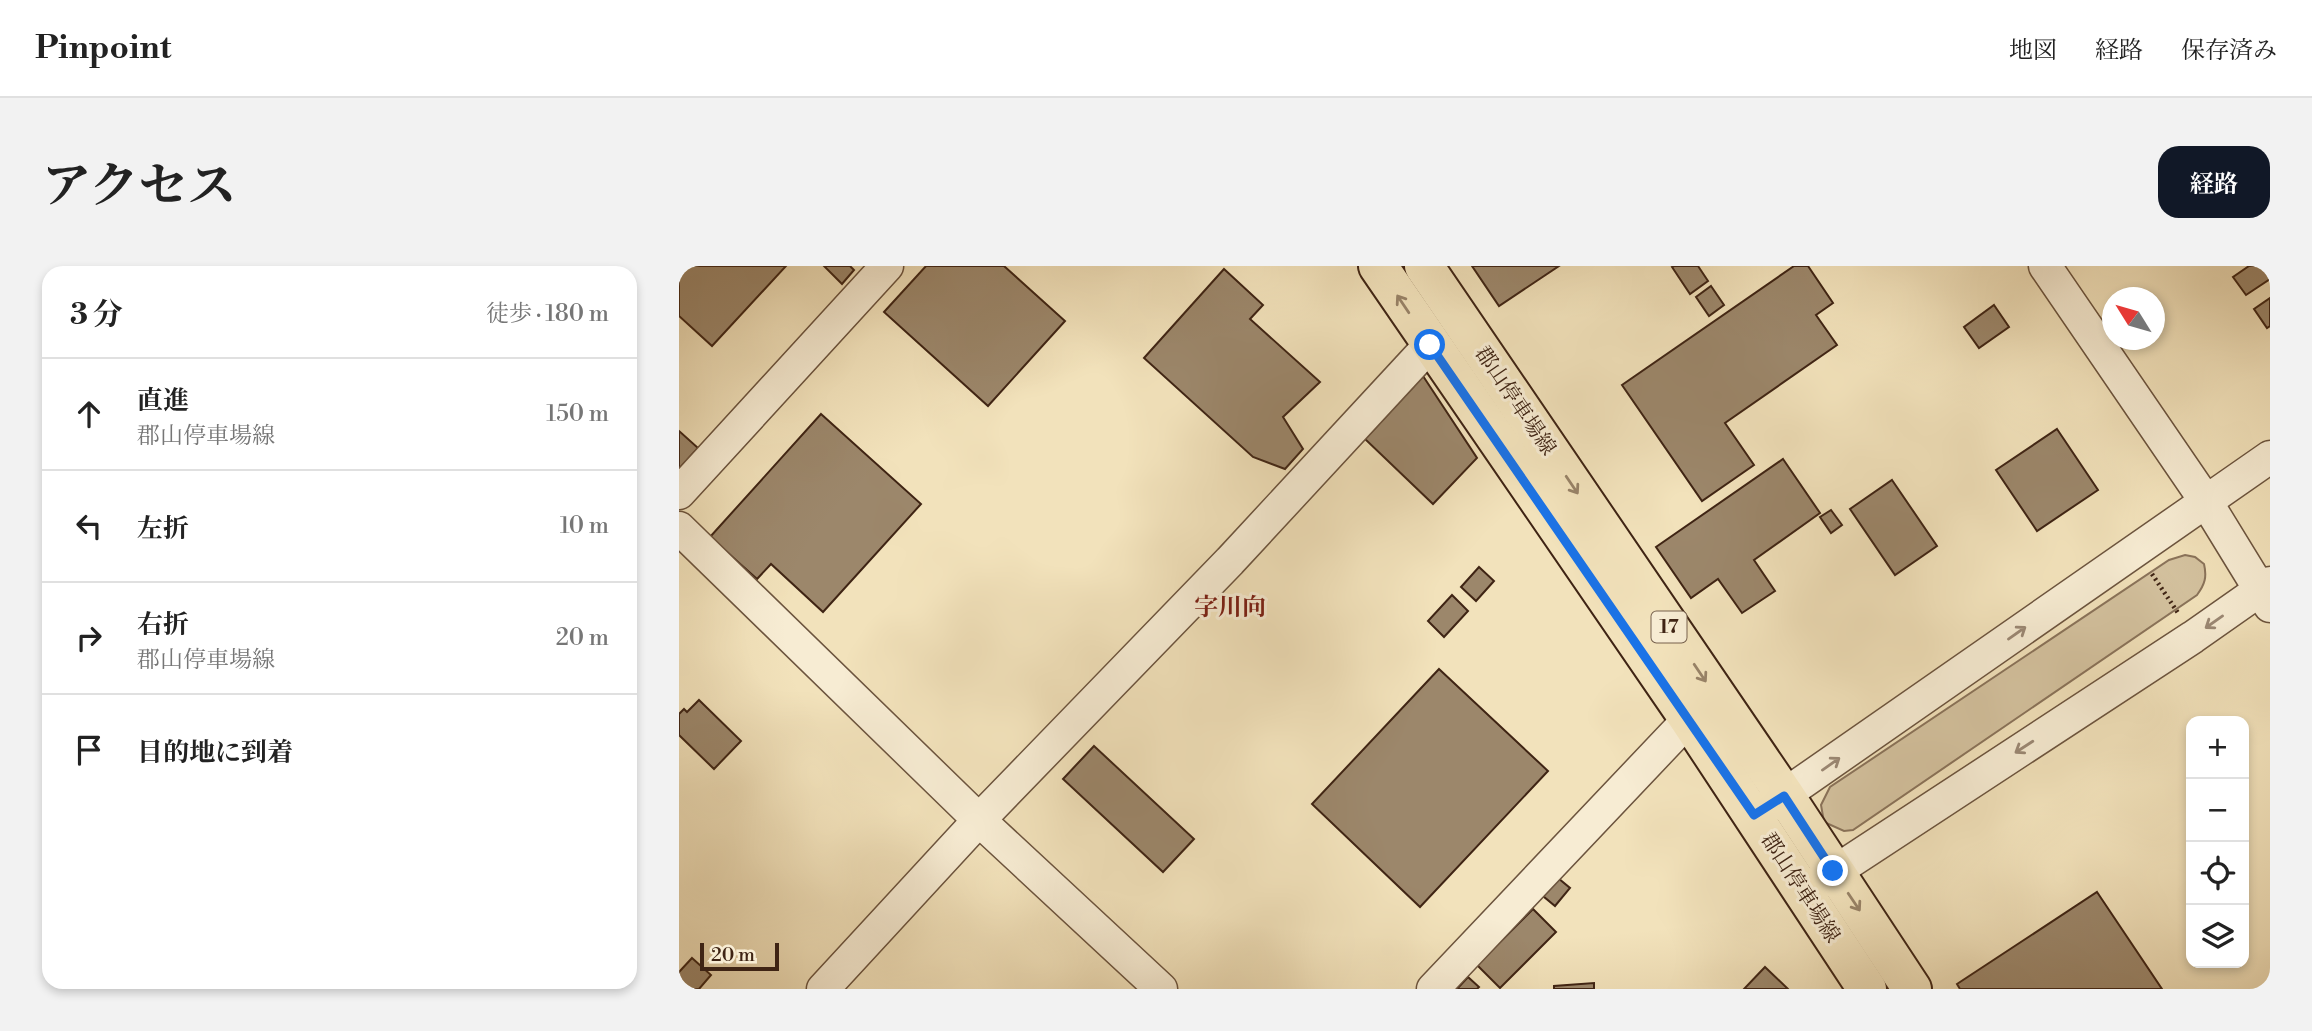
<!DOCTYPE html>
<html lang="ja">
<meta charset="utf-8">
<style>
:root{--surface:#fff;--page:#f2f2f2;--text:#222;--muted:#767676;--line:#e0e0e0;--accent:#111827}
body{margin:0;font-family:"Libre Bodoni","Noto Serif JP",serif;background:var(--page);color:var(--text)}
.controls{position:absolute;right:21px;bottom:21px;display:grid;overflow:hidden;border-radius:14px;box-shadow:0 4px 10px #0003}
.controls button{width:63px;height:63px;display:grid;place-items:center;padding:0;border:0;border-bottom:2px solid var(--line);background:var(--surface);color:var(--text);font:35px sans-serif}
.compass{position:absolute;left:1423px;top:21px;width:63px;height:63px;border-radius:50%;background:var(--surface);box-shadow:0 4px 10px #0003;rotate:307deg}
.scale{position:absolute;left:21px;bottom:18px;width:79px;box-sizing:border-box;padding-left:7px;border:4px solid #3f2414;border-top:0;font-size:19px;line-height:24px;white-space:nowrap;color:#3f2414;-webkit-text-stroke:5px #f7ecd3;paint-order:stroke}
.stop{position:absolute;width:21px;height:21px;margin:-16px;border:5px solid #1a73e8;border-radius:50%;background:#fff}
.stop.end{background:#1a73e8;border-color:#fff;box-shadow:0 2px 7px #0008}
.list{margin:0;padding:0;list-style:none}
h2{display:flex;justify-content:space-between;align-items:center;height:91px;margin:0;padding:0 28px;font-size:30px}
h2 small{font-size:23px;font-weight:400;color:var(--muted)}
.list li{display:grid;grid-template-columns:46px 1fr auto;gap:21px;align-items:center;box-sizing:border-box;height:112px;padding:0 28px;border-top:2px solid var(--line)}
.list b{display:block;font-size:26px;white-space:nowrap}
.list p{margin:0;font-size:23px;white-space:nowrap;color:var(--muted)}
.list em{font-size:23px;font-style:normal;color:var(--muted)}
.icon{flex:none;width:38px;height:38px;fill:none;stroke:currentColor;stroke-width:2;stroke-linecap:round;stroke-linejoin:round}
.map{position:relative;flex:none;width:1591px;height:723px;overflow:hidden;border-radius:21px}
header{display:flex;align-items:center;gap:42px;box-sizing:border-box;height:98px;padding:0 35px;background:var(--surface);border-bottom:2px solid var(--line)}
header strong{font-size:33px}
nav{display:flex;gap:38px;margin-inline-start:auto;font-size:24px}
.intro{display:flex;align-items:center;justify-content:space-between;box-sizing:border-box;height:168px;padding:0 42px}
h1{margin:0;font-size:49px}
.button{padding:18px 32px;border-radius:21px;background:var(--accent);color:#fff;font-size:24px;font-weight:700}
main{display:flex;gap:42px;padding:0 42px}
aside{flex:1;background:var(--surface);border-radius:21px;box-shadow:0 4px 10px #0003}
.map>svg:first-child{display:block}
.green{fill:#d4c29f;stroke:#8a735a;stroke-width:2}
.building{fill:#9c876b;stroke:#3f2414;stroke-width:2}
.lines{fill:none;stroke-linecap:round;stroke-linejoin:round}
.minor-casing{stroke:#6c543e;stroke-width:35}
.major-casing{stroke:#3f2414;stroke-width:42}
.path{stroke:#3f2414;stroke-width:4.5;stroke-dasharray:2 3.5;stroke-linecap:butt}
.minor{stroke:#f7ecd3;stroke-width:32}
.major{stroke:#f2e2bb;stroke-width:38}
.oneway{stroke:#988368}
.oneway2{stroke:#9b8874}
.route{stroke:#1a73e8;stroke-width:9}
.labels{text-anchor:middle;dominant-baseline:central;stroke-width:6;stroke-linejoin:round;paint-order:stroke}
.shield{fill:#f7ecd3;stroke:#76604d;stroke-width:2}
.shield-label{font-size:19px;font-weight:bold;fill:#3f2414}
.street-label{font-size:21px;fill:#3f2414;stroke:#f7ecd3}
.quarter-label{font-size:24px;font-weight:bold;fill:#7a1f14;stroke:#f7ecd3}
</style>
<header>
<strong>Pinpoint</strong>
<nav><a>地図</a><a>経路</a><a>保存済み</a></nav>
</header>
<div class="intro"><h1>アクセス</h1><a class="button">経路</a></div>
<main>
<aside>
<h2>3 分<small>徒歩 · 180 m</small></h2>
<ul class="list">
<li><svg class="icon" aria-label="ahead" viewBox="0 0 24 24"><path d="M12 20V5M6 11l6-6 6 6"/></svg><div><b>直進</b><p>郡山停車場線</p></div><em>150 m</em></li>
<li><svg class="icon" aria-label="left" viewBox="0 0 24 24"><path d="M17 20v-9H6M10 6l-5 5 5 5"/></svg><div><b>左折</b></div><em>10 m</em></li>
<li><svg class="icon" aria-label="right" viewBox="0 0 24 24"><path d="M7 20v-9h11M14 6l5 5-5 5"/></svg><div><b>右折</b><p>郡山停車場線</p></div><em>20 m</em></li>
<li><svg class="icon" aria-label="arrive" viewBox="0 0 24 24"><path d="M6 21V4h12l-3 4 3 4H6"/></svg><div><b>目的地に到着</b></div></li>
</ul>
</aside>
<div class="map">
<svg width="1591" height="723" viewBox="0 0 1591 723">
<rect width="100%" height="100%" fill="#f2e2bb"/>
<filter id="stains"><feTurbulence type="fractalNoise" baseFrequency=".00286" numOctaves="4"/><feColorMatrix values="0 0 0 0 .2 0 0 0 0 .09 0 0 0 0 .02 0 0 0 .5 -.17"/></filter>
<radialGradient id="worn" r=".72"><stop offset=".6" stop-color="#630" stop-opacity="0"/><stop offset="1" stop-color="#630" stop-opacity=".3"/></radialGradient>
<!-- green -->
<path class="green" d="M 1506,289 L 1516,291 L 1525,298 C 1528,311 1526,318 1518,329 L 1174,564 L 1165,565 L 1145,556 L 1142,539 L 1151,521 L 1490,294 Z"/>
<!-- building -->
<g class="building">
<polygon points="0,0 107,0 33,80 0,50"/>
<polygon points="145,0 171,0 175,4 163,18"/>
<polygon points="247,0 325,0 386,55 309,140 205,46"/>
<polygon points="793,0 880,0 820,40"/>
<polygon points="995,0 1019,0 1029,15 1011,28 993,1"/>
<polygon points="1115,0 1129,0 1154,37 1137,49 1158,79 1046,157 1075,199 1023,235 943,119"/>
<polygon points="1570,0 1591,0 1591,13 1567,29 1554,11"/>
<polygon points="545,3 584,39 571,53 641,116 604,151 624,183 606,203 574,191 465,92"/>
<polygon points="1032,20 1045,39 1030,50 1017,31"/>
<polygon points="1591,32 1591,60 1588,62 1575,43"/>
<polygon points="1315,39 1330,61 1300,82 1285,61"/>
<polygon points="744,110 798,192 754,238 686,173"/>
<polygon points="142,148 242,238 144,346 92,298 78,313 31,271"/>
<polygon points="1378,163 1419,224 1358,265 1317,204"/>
<polygon points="0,165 19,182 0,203"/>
<polygon points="1104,193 1141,247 1075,294 1096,325 1063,347 1039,313 1012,332 977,281"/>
<polygon points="1213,214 1258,280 1216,309 1171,243"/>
<polygon points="1152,244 1163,259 1152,267 1141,251"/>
<polygon points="800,301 815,315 797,335 782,321"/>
<polygon points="773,329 789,345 765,371 749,355"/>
<polygon points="760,403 869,505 741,641 633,538"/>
<polygon points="20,434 62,475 35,503 0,469 0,448 5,443 8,446"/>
<polygon points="415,480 515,573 484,606 384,513"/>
<polygon points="879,612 891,622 876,640 864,630"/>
<polygon points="1418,626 1483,723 1281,723 1278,718"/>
<polygon points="854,643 877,666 821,722 798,699"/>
<polygon points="13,692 32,709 20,723 0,723 0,706"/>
<polygon points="1086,701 1109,723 1065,723"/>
<polygon points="789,711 800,721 798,723 778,723"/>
<polygon points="915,717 915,723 875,723 875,720"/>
</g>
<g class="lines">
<!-- minor casing -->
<g class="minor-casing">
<g id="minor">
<polyline points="1366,0 1526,234 1591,340"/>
<polyline points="0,227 208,0"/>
<polyline points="0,262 300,554 482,723"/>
<polyline points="1088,541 1591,191"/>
<polyline points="1137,618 1514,371 1591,317"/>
<polyline points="144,723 300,554 551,295 751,79"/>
<polyline points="754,723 1010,453"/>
</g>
</g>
<!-- major casing -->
<g class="major-casing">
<g id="major">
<polyline points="699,0 1010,453 1188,723"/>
<polyline points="745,0 1106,530 1233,723"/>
</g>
</g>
<!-- path -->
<polyline class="path" points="1473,308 1499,347"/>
<!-- minor -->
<use href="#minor" class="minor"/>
<!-- major -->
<use href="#major" class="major"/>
</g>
<!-- one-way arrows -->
<defs><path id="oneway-shaft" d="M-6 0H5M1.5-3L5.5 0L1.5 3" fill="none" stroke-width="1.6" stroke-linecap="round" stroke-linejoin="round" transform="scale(1.75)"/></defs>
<g class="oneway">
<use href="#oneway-shaft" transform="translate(724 38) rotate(-124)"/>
<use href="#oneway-shaft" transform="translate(893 219) rotate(56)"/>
<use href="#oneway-shaft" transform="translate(1021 407) rotate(56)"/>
<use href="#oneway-shaft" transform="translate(1175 636) rotate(56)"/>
</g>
<g class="oneway2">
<use href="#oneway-shaft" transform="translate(1535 356) rotate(145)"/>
<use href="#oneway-shaft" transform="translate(1338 367) rotate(-35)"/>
<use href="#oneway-shaft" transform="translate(1345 481) rotate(147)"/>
<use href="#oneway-shaft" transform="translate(1152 498) rotate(-35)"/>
</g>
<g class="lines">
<!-- route -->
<polyline class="route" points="751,79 1075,549 1105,530 1154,605"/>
</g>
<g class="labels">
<!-- shield labels -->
<rect class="shield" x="972.5" y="345.5" width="35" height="31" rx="5"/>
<g class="shield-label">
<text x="990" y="361">17</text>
</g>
<!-- street labels -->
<g class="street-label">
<text transform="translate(836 135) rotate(56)">郡山停車場線</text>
<text transform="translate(1121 622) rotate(57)">郡山停車場線</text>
</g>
<!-- quarter labels -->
<g class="quarter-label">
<text x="551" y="342">字川向</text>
</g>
</g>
<rect width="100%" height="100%" filter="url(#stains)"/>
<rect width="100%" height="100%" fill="url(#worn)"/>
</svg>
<div class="controls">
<button>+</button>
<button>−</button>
<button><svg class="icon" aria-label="locate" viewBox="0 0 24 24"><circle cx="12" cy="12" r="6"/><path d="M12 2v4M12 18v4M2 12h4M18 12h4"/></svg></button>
<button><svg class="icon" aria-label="layers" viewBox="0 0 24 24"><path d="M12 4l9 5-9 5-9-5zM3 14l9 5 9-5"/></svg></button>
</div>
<svg class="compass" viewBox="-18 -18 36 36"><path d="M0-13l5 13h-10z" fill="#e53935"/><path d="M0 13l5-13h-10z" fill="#767676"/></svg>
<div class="scale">20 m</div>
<div class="stop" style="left:751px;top:79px"></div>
<div class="stop end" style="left:1154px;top:605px"></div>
</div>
</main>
